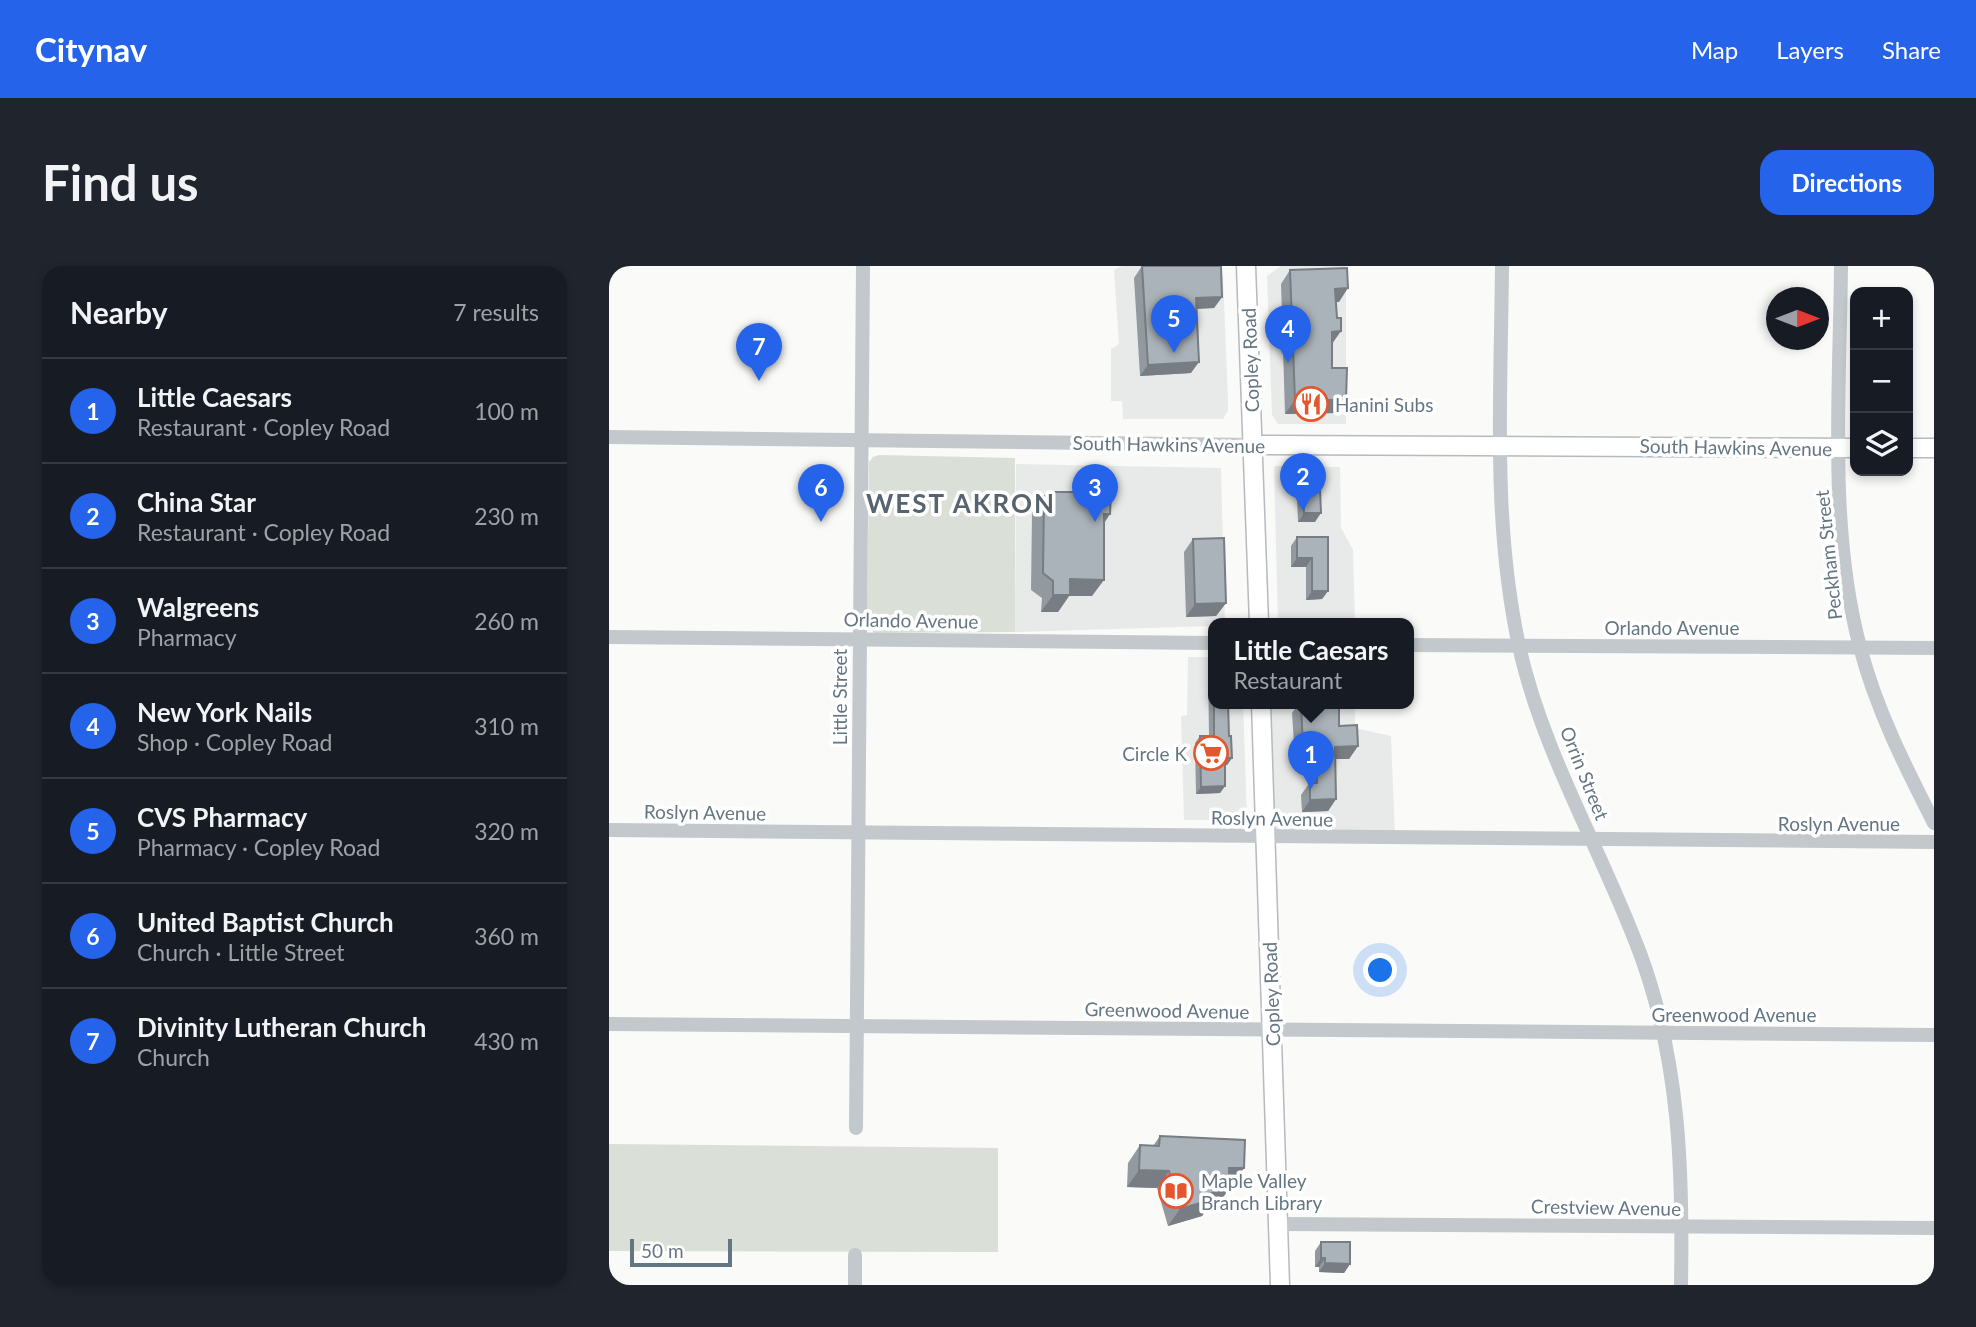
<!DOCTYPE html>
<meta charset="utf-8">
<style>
:root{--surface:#171b24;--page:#20242c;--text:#f1f3f6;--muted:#9ea1a6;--line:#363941;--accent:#2563eb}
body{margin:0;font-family:Lato,sans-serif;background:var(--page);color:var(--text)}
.controls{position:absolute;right:21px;top:21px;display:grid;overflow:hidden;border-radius:14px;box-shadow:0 4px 10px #0003}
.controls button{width:63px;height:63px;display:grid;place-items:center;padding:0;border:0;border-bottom:2px solid var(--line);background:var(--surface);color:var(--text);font:35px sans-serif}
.compass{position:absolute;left:1157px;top:21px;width:63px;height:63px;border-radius:50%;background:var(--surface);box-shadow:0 4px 10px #0003;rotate:90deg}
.scale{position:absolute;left:21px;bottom:18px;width:102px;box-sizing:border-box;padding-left:7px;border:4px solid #657683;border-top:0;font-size:19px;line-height:24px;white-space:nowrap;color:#657683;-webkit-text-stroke:5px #fff;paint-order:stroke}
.you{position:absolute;left:772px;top:705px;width:24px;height:24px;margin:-18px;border:5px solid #fff;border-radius:50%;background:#1a73e8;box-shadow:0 0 0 10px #1a73e833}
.badge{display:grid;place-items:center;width:46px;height:46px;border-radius:50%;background:var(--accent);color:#fff;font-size:23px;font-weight:700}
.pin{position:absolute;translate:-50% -58px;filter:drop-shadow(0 2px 4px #0008)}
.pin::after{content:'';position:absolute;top:37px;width:24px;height:21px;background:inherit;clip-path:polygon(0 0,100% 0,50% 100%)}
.popup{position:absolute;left:599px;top:352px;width:206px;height:91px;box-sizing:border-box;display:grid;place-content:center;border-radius:14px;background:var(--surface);filter:drop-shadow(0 2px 5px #0005);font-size:23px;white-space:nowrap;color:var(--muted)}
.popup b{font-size:26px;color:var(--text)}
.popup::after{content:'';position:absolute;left:50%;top:100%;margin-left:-14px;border:14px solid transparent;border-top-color:var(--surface)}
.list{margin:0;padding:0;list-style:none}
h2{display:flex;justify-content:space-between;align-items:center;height:91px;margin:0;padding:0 28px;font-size:30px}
h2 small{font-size:23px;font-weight:400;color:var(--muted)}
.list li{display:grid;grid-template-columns:46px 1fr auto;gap:21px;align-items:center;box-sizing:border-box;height:105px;padding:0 28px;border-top:2px solid var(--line)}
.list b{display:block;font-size:26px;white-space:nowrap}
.list p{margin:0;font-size:23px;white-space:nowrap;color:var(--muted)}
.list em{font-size:23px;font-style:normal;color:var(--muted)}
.icon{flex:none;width:38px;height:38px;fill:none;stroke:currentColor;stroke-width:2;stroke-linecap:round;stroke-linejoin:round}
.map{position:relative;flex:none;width:1325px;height:1019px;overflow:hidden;border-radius:21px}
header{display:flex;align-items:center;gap:42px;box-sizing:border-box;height:98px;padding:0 35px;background:var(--accent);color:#fff}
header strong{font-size:33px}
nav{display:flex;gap:38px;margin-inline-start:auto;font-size:24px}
.intro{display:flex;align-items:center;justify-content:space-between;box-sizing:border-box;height:168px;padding:0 42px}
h1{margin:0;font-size:49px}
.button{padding:18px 32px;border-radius:21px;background:var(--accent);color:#fff;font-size:24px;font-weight:700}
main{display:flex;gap:42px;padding:0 42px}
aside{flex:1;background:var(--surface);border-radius:21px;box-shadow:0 4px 10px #0003}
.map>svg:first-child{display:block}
.built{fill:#e8e9e9}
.green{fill:#dadfd7}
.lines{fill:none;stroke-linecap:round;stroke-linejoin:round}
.major-casing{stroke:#b5babe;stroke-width:21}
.minor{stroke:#c3c8cc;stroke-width:14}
.major{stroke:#fff;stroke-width:18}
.wall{fill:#929a9f}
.shaded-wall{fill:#777d82}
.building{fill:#aab3b9;stroke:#777d82;stroke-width:2}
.labels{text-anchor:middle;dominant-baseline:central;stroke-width:7;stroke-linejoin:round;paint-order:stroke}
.street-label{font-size:19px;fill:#657683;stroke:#fff}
.poi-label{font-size:19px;fill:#657683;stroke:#fff;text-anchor:start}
.district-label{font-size:26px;font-weight:bold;letter-spacing:2px;fill:#57646e;stroke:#fff}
</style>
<header>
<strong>Citynav</strong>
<nav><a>Map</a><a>Layers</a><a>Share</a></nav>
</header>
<div class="intro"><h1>Find us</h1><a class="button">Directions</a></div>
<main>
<aside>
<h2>Nearby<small>7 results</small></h2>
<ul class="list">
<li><span class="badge">1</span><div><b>Little Caesars</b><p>Restaurant · Copley Road</p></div><em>100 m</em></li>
<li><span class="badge">2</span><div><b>China Star</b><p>Restaurant · Copley Road</p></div><em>230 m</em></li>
<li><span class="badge">3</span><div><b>Walgreens</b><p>Pharmacy</p></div><em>260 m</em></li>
<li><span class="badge">4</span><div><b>New York Nails</b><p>Shop · Copley Road</p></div><em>310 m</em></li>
<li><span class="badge">5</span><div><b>CVS Pharmacy</b><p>Pharmacy · Copley Road</p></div><em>320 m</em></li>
<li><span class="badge">6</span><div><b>United Baptist Church</b><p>Church · Little Street</p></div><em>360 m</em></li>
<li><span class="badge">7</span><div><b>Divinity Lutheran Church</b><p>Church</p></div><em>430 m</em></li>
</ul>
</aside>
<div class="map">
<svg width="1325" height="1019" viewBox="0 0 1325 1019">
<rect width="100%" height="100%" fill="#fafaf8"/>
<!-- built -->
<g class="built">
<polygon points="513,0 601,0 614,10 619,135 619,145 614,153 514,153 513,135 502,135 502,83 510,78 505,4"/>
<polygon points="672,0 736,0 737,2 737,158 669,158 663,149 658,10"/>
<polygon points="407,198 612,202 616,357 604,357 604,360 406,366"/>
<polygon points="667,200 731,201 732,262 744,284 746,357 669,357 665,201"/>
<polygon points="579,391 604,391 604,437 634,437 638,550 635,554 575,554 572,450 578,449"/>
<polygon points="652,437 746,437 746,462 782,470 786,572 657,571"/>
</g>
<!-- green -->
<g class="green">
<polygon points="270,189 406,192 406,366 265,367 258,357 260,196 264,191"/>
<polygon points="0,878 389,882 389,986 0,985"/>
</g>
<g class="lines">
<!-- major casing -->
<g class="major-casing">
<g id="major">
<polyline points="637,0 650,357"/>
<polyline points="643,179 1246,182"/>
<polyline points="1299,182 1325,182"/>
<polyline points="652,437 671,1019"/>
</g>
</g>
<!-- minor -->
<g class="minor">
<path d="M 893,0 C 892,127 883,255 910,380 C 934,489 994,586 1032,690 C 1071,797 1074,907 1072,1019"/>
<path d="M 1232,0 C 1231,124 1219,261 1251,381 C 1267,443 1296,500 1325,557"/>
<polyline points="0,171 643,179"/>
<polyline points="0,371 604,377"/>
<polyline points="800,379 1325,382"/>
<polyline points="0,564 1325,576"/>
<polyline points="0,758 1325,769"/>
<polyline points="247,862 254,0"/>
<polyline points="669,958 1325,962"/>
<polyline points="246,1019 246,989"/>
</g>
<!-- major -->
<use href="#major" class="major"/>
</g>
<!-- wall -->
<g class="wall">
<polygon points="533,0 613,31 605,42 587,43 582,107 531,110 525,12"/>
<polygon points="681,4 730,36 727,36 723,78 723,102 737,134 728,147 676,148 672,18"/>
<polygon points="694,223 706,256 689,256 688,232"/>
<polygon points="440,226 495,256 483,330 460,330 449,346 432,346 433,332 422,324 423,247 435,230 437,231"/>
<polygon points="688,271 719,271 719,325 713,333 697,334 697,301 682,301 682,280"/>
<polygon points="584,273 617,337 607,350 577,351 575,286"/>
<polygon points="604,394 604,437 619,437 620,470 623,492 618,499 616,499 616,520 611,527 587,528 586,477 591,470 600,470 599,400"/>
<polygon points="690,437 730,437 730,460 749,480 740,493 727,493 727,533 719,545 693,546 692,529 699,519 699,493 686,493 683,447"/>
<polygon points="551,870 635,902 623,920 620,920 608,940 598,942 593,950 559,960 548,922 518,921 519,897 531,879 544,880"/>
<polygon points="712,976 741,998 735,1007 710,1006 710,1001 706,1001 706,985"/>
</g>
<!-- shaded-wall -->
<g class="shaded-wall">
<polygon points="739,22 730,36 717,36 726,23"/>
<polygon points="613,31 605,42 579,43 587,32"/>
<polygon points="732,65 723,78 723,66"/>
<polygon points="590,96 582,107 531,110 539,99"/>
<polygon points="686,134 737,134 728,147 676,148"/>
<polygon points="695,247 712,247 706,256 689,256"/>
<polygon points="495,248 501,248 490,265"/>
<polygon points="688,292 703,292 697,301 682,301"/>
<polygon points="461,313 495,314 483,330 460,330 449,346 432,346 444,329"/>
<polygon points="703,325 719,325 713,333 697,334"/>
<polygon points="617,337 607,350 577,351 586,338"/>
<polygon points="749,480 740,493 718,493 726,481"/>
<polygon points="694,481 707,481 699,493 686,493"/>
<polygon points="616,492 623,492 618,499 611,499"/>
<polygon points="616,520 611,527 587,528 592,521"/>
<polygon points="727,533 719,545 693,546 701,534"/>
<polygon points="620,902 635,902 623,920 608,919"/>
<polygon points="530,904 560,905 548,922 518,921"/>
<polygon points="620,923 608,940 598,942 593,950 559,960 571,943 603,927"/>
<polygon points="712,992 716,992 710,1001 706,1001"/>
<polygon points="716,997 741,998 735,1007 710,1006"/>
</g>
<!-- building -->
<g class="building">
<polygon points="533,0 612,0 613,31 587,32 590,96 539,99"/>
<polygon points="738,2 739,22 726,23 728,52 732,52 732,65 723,66 723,102 738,102 737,134 686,134 681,4"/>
<polygon points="694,223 711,223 712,247 695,247"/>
<polygon points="440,226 502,226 501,248 495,248 495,314 461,313 461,329 444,329 444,315 434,307 435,230 440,231"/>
<polygon points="688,271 719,271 719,325 703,325 703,292 688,292"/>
<polygon points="615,272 617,337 586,338 584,273"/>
<polygon points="605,437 619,437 620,470 622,470 623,492 616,492 616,520 592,521 591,470 605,470"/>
<polygon points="692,437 730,437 730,460 748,459 749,480 726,481 727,533 701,534 701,517 708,517 707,481 694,481"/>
<polygon points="551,870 636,874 635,902 620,902 620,923 603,927 605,933 571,943 560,905 530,904 531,879 550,880"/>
<polygon points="712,976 741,976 741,998 716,997 716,992 712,992"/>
</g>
<!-- icons -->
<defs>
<g id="restaurant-ring" transform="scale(1.75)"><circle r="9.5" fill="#fff" stroke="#e4572e" stroke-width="1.5"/><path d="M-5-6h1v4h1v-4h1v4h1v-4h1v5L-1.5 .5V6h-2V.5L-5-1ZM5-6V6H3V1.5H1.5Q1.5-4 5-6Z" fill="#e4572e"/></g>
<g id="supermarket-ring" transform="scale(1.75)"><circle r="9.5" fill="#fff" stroke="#e4572e" stroke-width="1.5"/><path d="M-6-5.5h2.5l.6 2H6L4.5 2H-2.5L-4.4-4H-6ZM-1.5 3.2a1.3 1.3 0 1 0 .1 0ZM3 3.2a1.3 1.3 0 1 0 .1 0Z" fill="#e4572e"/></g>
<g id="library-ring" transform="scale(1.75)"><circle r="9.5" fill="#fff" stroke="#e4572e" stroke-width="1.5"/><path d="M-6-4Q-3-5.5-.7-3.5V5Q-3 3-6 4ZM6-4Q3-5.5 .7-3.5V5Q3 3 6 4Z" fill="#e4572e"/></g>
</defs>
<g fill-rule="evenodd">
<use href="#restaurant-ring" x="702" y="138"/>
<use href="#supermarket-ring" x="602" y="487"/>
<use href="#library-ring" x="567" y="925"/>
</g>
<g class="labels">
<!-- street labels -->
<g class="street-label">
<text transform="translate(641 94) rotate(-92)">Copley Road</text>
<text transform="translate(560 178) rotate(1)">South Hawkins Avenue</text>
<text transform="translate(1127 181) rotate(1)">South Hawkins Avenue</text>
<text transform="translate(1219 289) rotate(-96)">Peckham Street</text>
<text transform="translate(302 354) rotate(1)">Orlando Avenue</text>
<text x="1063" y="361">Orlando Avenue</text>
<text transform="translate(230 431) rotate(-90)">Little Street</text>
<text transform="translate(976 507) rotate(68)">Orrin Street</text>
<text transform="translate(96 546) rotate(1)">Roslyn Avenue</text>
<text transform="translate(663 552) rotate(1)">Roslyn Avenue</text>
<text x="1230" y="557">Roslyn Avenue</text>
<text transform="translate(662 728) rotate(-92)">Copley Road</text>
<text transform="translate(558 744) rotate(1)">Greenwood Avenue</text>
<text x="1125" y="748">Greenwood Avenue</text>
<text transform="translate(997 941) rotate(1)">Crestview Avenue</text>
</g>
<!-- poi labels -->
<g class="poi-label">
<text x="726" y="138">Hanini Subs</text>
<text x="578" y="487" text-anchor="end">Circle K</text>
<text x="592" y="914">Maple Valley<tspan x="592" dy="22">Branch Library</tspan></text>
</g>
<!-- district labels -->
<g class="district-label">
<text x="352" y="237">WEST AKRON</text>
</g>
</g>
</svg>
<div class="controls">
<button>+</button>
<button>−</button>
<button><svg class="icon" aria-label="layers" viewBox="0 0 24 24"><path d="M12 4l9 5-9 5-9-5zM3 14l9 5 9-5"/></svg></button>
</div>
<svg class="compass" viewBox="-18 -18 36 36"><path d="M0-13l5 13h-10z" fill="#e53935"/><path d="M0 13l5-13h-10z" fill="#9ea1a6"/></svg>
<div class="scale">50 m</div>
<div class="you"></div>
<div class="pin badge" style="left:702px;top:523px">1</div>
<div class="popup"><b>Little Caesars</b>Restaurant</div>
<div class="pin badge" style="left:694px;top:245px">2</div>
<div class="pin badge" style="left:486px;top:256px">3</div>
<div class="pin badge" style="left:679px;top:97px">4</div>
<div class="pin badge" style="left:565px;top:87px">5</div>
<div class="pin badge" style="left:212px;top:256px">6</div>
<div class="pin badge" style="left:150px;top:115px">7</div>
</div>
</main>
